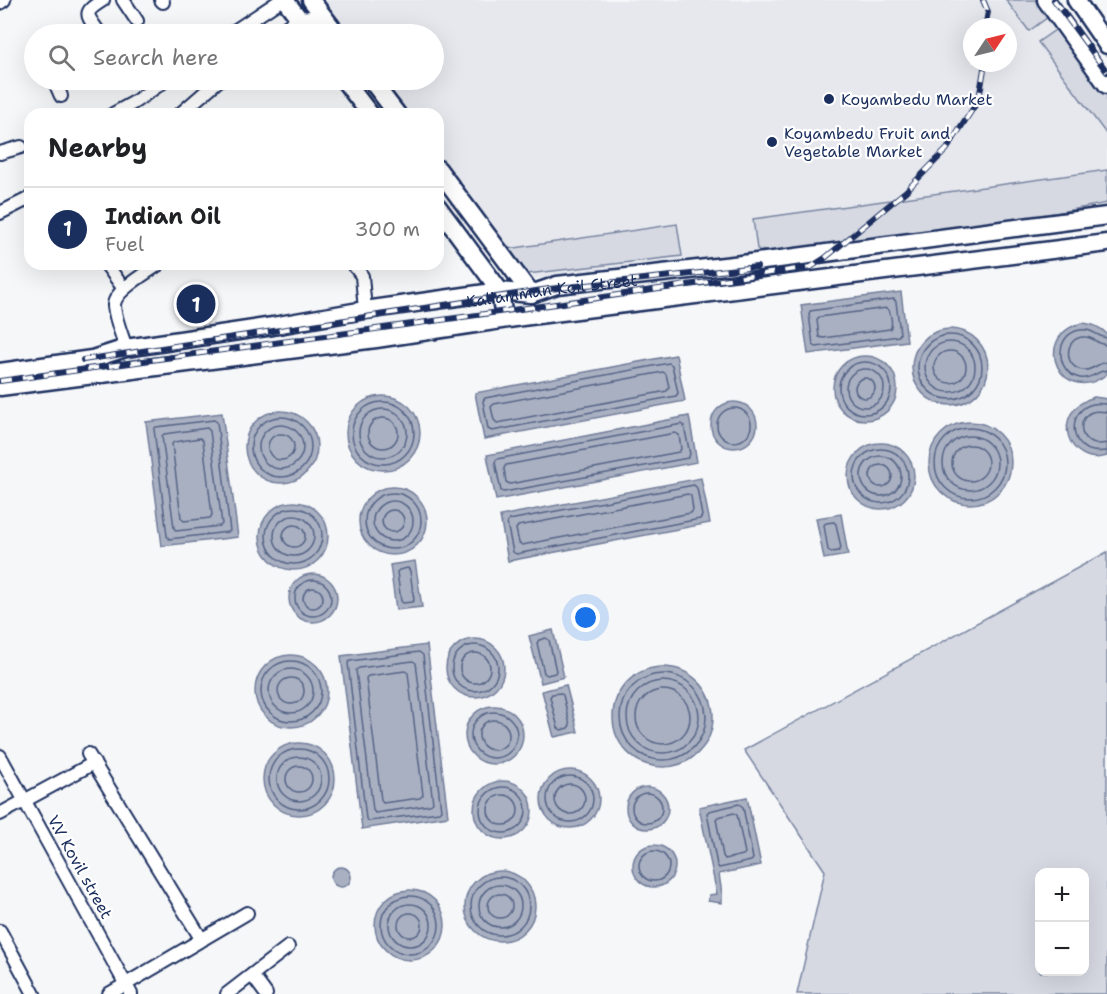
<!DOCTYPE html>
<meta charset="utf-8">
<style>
:root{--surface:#fff;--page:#f2f2f2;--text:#202124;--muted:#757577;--line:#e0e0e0;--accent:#1b2f5e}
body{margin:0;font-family:"Shantell Sans",sans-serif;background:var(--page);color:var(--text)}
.controls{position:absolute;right:18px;bottom:18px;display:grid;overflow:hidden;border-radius:12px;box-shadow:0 6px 24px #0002}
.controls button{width:54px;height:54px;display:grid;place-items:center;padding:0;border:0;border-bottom:2px solid var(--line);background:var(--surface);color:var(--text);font:30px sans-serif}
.compass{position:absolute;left:963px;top:18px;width:54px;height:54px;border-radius:50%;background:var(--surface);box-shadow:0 6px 24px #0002;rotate:55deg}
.you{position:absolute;left:586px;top:618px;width:21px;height:21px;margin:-15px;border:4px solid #fff;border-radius:50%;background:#1a73e8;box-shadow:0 0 0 9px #1a73e833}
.badge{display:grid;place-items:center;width:39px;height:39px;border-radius:50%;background:var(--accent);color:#fff;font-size:20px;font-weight:700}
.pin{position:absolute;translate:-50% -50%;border:3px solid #fff;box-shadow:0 2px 6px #0006}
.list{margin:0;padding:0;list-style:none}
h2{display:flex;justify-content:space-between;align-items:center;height:78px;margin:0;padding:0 24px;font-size:26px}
h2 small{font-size:20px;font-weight:400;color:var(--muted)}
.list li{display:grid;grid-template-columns:39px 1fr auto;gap:18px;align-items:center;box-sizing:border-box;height:84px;padding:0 24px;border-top:2px solid var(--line)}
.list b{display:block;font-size:22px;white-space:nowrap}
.list p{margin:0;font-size:20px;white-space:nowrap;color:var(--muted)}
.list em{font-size:20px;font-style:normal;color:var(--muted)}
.icon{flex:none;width:33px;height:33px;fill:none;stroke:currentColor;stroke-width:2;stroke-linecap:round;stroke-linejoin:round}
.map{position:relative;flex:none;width:1107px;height:994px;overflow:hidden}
.search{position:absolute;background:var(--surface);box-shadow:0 6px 24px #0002;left:24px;top:24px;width:420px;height:66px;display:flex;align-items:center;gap:15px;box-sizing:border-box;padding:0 21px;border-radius:33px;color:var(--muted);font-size:22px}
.panel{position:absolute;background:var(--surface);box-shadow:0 6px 24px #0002;left:24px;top:108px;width:420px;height:162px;border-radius:18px}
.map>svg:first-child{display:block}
.built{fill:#e6e8ee;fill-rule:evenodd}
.green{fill:#d6d9e2;stroke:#7884a0;stroke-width:1.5;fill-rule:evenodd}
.water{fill:#a9b0c1;stroke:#707c99;stroke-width:1.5}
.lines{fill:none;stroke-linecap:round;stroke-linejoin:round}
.shore{stroke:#546386;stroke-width:1.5}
.street-casing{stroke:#1b2f5e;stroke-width:16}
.secondary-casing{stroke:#1b2f5e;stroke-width:21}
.street{stroke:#fff;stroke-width:12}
.secondary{stroke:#fff;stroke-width:16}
.rail-casing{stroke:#1b2f5e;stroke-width:6}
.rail{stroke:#fff;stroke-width:4;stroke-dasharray:11;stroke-linecap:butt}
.poi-dot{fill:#1b2f5e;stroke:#fff;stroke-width:2}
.labels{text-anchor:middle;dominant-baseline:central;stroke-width:4.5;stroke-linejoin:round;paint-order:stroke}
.poi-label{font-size:16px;fill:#1b2f5e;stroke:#fff;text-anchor:start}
.street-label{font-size:16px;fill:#1b2f5e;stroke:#fff}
</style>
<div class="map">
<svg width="1107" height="994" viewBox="0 0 1107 994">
<rect width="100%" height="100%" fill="#f6f7f9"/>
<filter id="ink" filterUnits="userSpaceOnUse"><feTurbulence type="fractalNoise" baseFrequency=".0167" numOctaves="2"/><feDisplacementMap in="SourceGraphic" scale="12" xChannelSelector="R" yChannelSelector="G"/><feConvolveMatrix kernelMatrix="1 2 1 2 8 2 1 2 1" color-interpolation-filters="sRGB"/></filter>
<g filter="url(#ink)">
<!-- built -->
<path class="built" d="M 316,0 L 1043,0 L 1107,89 L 1107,210 L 516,281 L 438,171 L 438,114 L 398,114 L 374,80 L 434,80 L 434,34 L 341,34 ZM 972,27 L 1008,27 L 1008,63 L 972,63 Z"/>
<!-- green -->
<g class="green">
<polygon points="1006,0 1036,0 1048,17 1029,31"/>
<polygon points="1058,28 1107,93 1107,135 1038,42"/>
<polygon points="1107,170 1107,203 808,261 757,249 753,219"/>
<polygon points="677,224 682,256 527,274 521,272 501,250"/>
<path d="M 1107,552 L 1107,994 L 797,994 L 825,871 L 744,750 ZM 1084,872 L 1084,972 L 1040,972 L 1040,872 Z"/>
</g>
<!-- water -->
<g class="water">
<polygon points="901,292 907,341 808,354 801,305"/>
<path d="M 1082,323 C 1092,324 1099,326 1107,334 L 1107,374 C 1063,409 1028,337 1082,323 Z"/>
<circle cx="950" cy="367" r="38"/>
<polygon points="676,355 685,401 484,439 475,393"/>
<circle cx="865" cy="388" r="32"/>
<circle cx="383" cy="433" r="37"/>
<path d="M 1094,397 L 1107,399 L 1107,456 C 1069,468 1047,412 1094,397 Z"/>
<circle cx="734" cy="425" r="23"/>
<circle cx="281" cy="447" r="36"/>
<polygon points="222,413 238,537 162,546 146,422"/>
<polygon points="689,416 697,462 496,500 487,455"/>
<circle cx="970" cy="463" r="41"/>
<circle cx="881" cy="476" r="33"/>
<polygon points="701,478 710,523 508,561 500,516"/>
<circle cx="393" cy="521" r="34"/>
<circle cx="294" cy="536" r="34"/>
<polygon points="841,514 848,555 824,559 816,518"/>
<polygon points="415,561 422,607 396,610 390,565"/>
<circle cx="313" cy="598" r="24"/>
<polygon points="553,630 564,677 541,683 529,636"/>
<circle cx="475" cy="668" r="29"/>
<polygon points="427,645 448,816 362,829 341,656"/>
<circle cx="291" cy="691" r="36"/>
<circle cx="663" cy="717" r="50"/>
<polygon points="566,685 578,732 554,737 542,691"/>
<circle cx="494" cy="735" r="29"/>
<circle cx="299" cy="779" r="36"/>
<circle cx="570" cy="799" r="29"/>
<circle cx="503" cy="810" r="29"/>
<circle cx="647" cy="808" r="21"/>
<polygon points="747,797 761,865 719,874 722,894 722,903 708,901 709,895 717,894 699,807"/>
<circle cx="654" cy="866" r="21"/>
<circle cx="341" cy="877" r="10"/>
<circle cx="500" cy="906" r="35"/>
<circle cx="410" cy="925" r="35"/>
</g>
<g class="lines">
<!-- shore -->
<g class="shore">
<polygon points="894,299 896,302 900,333 899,336 816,347 813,345 809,314 810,311"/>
<path d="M 887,308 C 891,311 893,325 890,329 L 823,338 L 819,337 L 817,320 L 819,317 Z"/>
<circle cx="950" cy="367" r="32"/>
<path d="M 1107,338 C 1097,337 1092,328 1080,330 C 1054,334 1055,373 1080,378 C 1091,380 1097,371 1107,370"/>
<circle cx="950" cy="367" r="25"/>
<path d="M 1107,345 C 1098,345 1094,337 1085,337 C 1063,336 1063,370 1085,370 C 1093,370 1098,363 1107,362"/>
<circle cx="950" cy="367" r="16"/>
<circle cx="865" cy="388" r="26"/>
<polygon points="669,363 672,365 678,393 676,396 492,431 488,429 483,401 485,398"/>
<circle cx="865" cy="388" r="19"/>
<polygon points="663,372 666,374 669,387 667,391 497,423 494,420 491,407 494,404"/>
<circle cx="865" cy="388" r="10"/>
<circle cx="383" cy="433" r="31"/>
<path d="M 1107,404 C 1102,404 1098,403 1093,404 C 1068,409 1068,447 1093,451 C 1097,452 1103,451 1107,451"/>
<circle cx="734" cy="425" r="17"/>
<circle cx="383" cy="433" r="24"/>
<path d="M 1107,412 C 1102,412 1097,410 1092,412 C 1078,417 1078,438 1092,443 C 1097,445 1102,444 1107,443"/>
<circle cx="281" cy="447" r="30"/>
<circle cx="383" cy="433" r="15"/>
<polygon points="214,420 217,422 230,531 228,532 169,539 167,536 154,429 156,427"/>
<polygon points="682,424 684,426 690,454 688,458 504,492 501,491 495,462 497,459"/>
<circle cx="281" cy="447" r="22"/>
<polygon points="207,428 210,431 222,524 220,526 176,531 174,528 162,436 164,434"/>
<circle cx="970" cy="463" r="35"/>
<polygon points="675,433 679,435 681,449 679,452 510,484 506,482 504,468 506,465"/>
<circle cx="281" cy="447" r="13"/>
<circle cx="970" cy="463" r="27"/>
<polygon points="200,438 203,441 212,515 210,518 184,521 181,518 172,444 174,442"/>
<circle cx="970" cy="463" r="18"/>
<circle cx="881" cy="476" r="27"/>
<circle cx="881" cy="476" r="20"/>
<circle cx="881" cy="476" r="11"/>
<polygon points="694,485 697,488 702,516 700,519 516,554 513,552 507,523 509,520"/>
<circle cx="393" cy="521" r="28"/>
<polygon points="688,494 691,496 693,510 691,513 522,545 519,543 516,529 518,526"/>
<circle cx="393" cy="521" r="20"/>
<circle cx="294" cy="536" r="28"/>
<circle cx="393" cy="521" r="11"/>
<circle cx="294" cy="536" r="20"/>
<polygon points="834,522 836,524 841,548 839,551 831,552 828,550 824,525 826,523"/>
<circle cx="294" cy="536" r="11"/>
<polygon points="408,568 410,571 414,600 412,602 403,603 401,601 397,572 399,570"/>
<circle cx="313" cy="598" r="18"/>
<circle cx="313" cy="598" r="10"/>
<polygon points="546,638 549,640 556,671 555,673 547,675 544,673 537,643 539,640"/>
<circle cx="475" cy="668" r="23"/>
<polygon points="419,652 423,655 441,810 439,812 369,821 366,819 348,663 350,661"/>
<circle cx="475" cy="668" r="15"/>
<polygon points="413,661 416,663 433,803 430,805 375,813 373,810 356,670 359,668"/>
<circle cx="291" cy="691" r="30"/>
<circle cx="291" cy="691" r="22"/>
<polygon points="405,671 408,673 423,795 420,798 383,803 381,800 366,678 368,676"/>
<circle cx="663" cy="717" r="43"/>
<circle cx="291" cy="691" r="13"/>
<circle cx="663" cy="717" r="36"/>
<circle cx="663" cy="717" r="27"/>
<polygon points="560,693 563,695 570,725 568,728 561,730 558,728 550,697 552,694"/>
<circle cx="494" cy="735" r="23"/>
<circle cx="494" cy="735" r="15"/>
<circle cx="299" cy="779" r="30"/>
<circle cx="299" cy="779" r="22"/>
<circle cx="299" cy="779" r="13"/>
<circle cx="570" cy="799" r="23"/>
<circle cx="570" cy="799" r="15"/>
<circle cx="503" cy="810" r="23"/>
<circle cx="647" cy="808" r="15"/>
<circle cx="503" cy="810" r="15"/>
<polygon points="739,804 743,807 753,859 751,861 719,868 717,865 707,813 709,811"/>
<polygon points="734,813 737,815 745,853 743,855 725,859 723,856 716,819 718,817"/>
<circle cx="654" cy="866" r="15"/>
<circle cx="500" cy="906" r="29"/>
<circle cx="500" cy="906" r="21"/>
<circle cx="500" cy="906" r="12"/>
<circle cx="410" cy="925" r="29"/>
<circle cx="410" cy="925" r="21"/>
<circle cx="410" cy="925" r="12"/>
</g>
<!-- street casing -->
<g class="street-casing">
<g id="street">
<polyline points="123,0 137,21"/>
<polyline points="161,0 163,2"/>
<polyline points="0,3 4,0"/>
<path d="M 100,34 C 87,14 81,14 103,0"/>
<polyline points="230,34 281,0"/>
<polyline points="277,34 298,18 323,16"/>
<polyline points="54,80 61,96"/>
<polyline points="113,114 133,103 166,80"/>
<polyline points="180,114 219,80"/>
<polyline points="0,153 21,147"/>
<polyline points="0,213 30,198"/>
<polyline points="106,264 124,289"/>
<polyline points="353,264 362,276 365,310"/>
<path d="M 126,348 C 122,335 115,319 114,306 C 113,291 148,272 159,264"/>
<polyline points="88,754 202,940"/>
<polyline points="0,756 131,994"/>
<polyline points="0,814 94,763"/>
<polyline points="0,931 34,994"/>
<polyline points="252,975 266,994"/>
<polyline points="109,994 247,913"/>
<polyline points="227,994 288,947"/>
</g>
</g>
<!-- secondary casing -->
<g class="secondary-casing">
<g id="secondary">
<polyline points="285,0 311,34"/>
<polyline points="311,0 337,34"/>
<polyline points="1046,0 1107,85"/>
<polyline points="1076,0 1107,45"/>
<polyline points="344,80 370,114"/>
<polyline points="371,80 397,114"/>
<polyline points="438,169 531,294"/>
<polyline points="438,207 500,291 504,319"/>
<polyline points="0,372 92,359 126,348 273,326 365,310 500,291 531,294 557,285 742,264 1107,216"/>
<polyline points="0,387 376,339 522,317 1107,243"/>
</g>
</g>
<!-- street -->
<use href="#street" class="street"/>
<!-- secondary -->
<use href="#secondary" class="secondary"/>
<!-- rail casing -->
<g class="rail-casing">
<g id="rail">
<polyline points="983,0 988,12 985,27"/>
<polyline points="1054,0 1107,72"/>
<path id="s1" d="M 83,360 L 549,289 L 757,267"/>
<polyline points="0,381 549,305 811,267 825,258 906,191 947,149 979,99 985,63"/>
</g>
</g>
<!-- rail -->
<use href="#rail" class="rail"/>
</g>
</g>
<!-- markers -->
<g class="poi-dot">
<circle cx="829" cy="99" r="6"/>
<circle cx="772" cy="142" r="6"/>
</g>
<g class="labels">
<!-- poi labels -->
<g class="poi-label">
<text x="841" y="99">Koyambedu Market</text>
<text x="784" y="133">Koyambedu Fruit and<tspan x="784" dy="18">Vegetable Market</tspan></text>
</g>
<!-- street labels -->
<g class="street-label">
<text stroke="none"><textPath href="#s1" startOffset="474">Kaliamman Koil Street</textPath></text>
<text transform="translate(80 867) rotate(61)">V.V Kovil street</text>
</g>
</g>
</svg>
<div class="controls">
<button>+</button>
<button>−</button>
</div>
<svg class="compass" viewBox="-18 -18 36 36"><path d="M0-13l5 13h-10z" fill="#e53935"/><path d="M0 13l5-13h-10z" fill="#757577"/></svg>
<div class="you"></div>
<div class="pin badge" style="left:196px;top:304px">1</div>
<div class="search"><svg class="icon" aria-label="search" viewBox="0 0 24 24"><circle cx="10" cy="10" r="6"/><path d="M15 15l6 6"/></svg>Search here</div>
<section class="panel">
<h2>Nearby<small></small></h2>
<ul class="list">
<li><span class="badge">1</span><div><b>Indian Oil</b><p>Fuel</p></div><em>300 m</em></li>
</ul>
</section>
</div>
